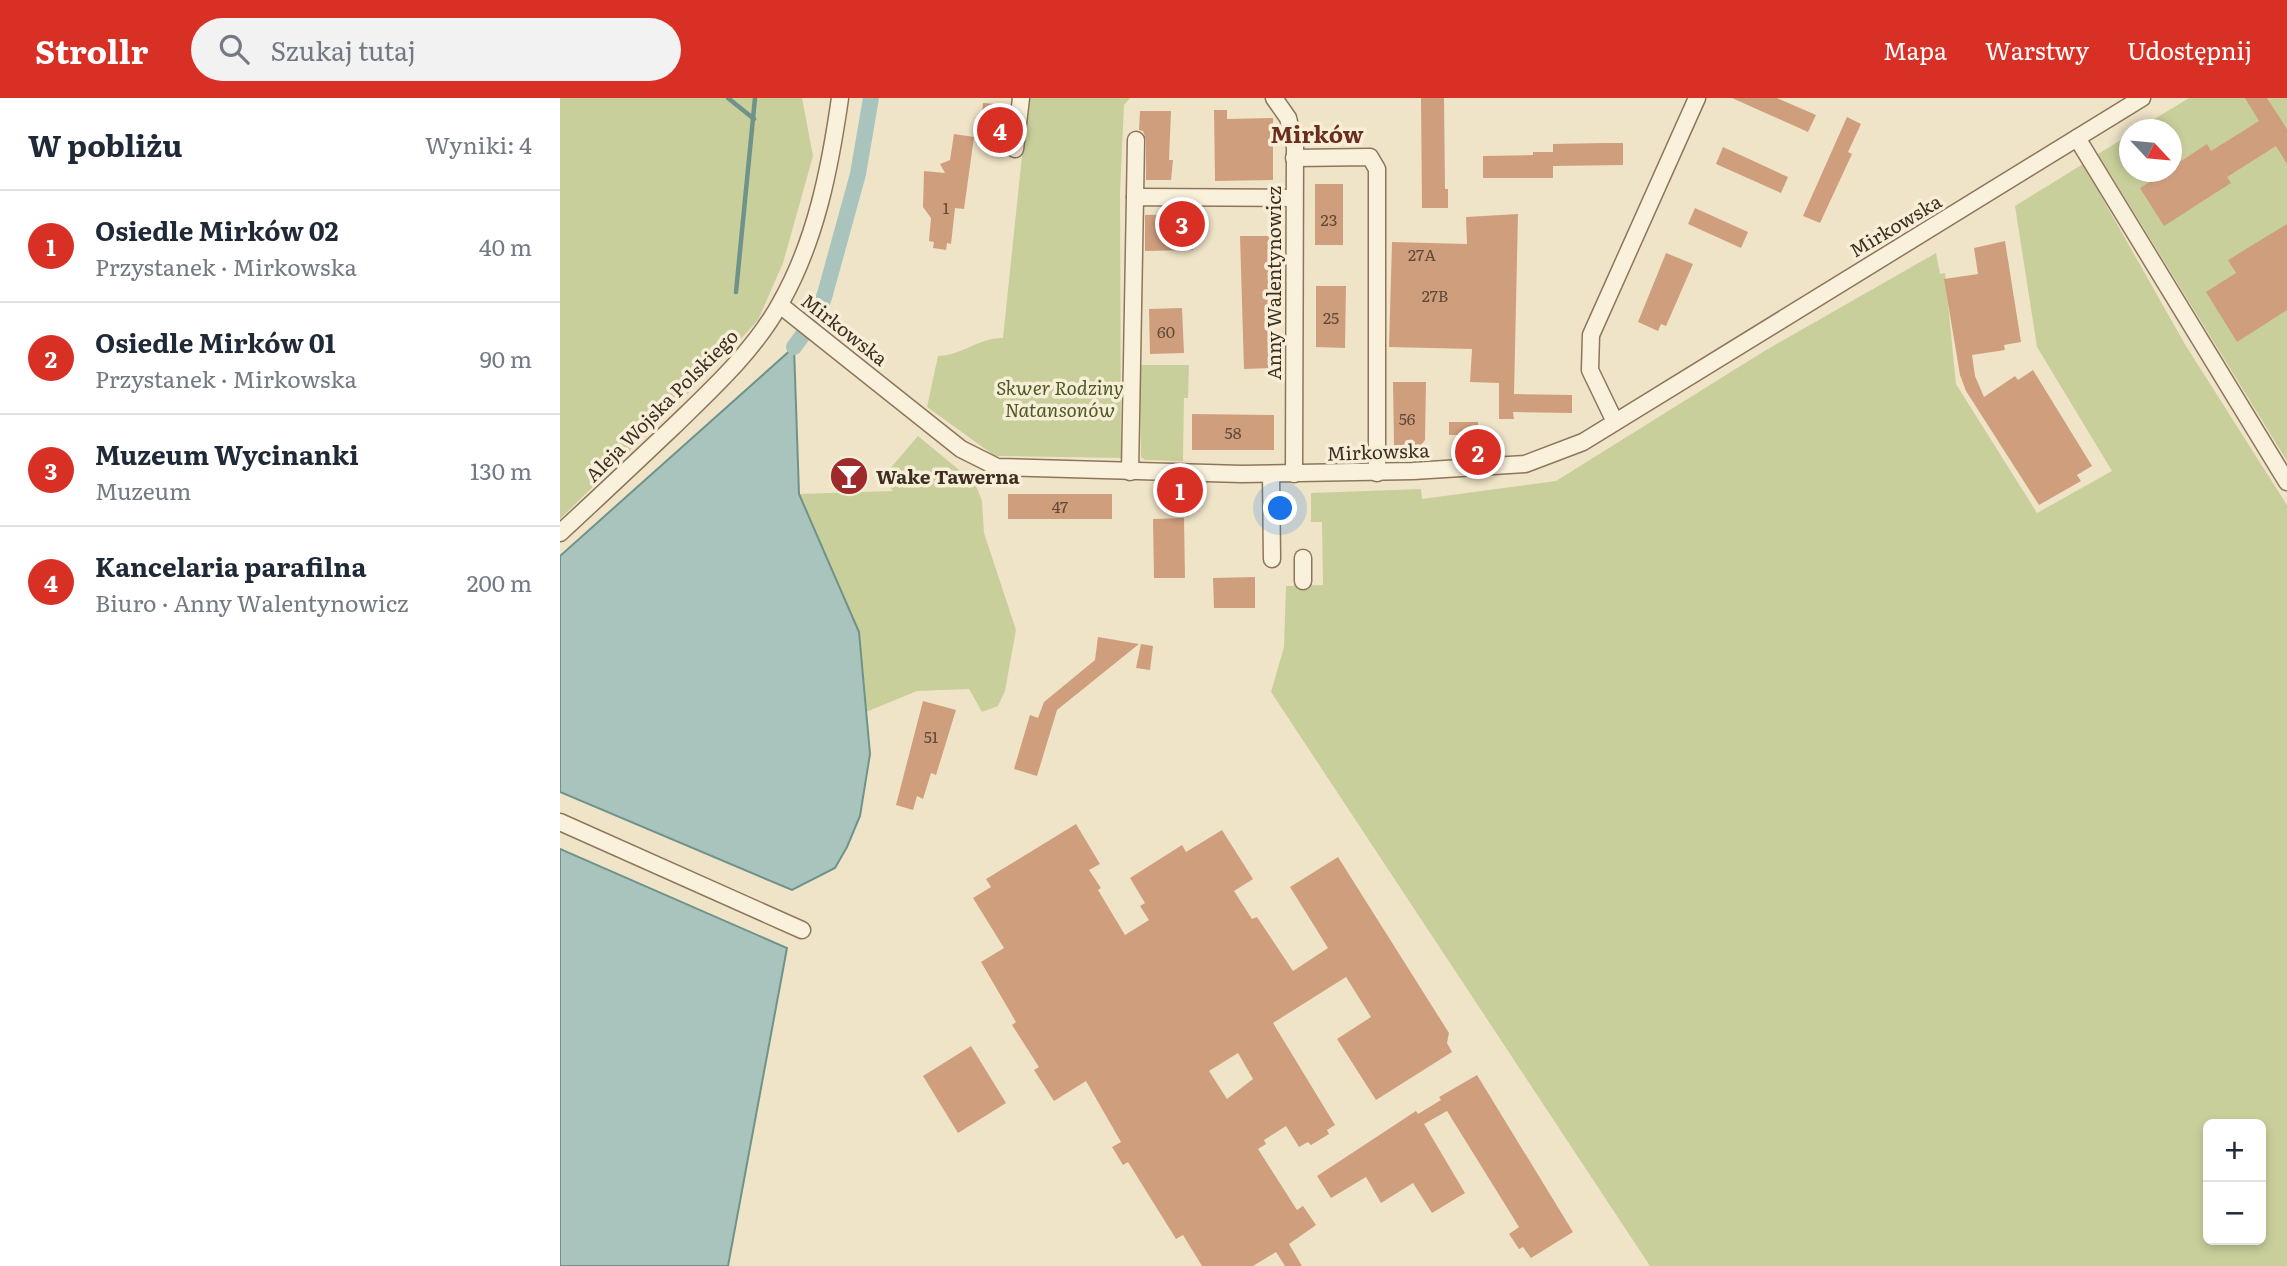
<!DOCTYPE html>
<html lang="pl">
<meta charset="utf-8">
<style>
:root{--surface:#fff;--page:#f2f2f3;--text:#1f2937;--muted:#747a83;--line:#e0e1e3;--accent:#d93025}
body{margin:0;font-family:Literata,serif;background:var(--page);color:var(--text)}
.controls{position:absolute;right:21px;bottom:21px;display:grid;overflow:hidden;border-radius:10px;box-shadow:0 4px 10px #0003}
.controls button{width:63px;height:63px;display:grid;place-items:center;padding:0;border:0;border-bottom:2px solid var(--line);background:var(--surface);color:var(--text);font:35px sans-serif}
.compass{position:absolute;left:1559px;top:21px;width:63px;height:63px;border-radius:50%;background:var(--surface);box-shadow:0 4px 10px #0003;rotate:116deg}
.you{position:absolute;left:721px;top:411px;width:24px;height:24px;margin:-18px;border:5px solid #fff;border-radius:50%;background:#1a73e8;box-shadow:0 0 0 10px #1a73e833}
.badge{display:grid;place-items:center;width:46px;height:46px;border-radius:50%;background:var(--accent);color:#fff;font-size:23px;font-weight:700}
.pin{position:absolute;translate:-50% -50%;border:4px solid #fff;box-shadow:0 2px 7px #0006}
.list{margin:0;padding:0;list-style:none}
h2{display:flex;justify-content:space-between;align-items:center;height:91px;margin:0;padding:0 28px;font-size:30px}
h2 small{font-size:23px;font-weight:400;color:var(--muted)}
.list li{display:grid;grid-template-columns:46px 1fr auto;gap:21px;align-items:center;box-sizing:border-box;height:112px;padding:0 28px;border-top:2px solid var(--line)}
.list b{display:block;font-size:26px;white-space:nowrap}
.list p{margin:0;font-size:23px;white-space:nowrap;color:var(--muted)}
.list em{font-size:23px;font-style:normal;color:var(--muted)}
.icon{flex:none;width:38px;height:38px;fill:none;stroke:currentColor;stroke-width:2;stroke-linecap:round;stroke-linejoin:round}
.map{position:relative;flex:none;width:1727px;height:1168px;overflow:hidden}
header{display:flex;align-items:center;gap:42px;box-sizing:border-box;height:98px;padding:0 35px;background:var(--accent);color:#fff}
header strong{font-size:33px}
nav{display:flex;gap:38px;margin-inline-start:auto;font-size:24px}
.search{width:490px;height:63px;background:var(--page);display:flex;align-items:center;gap:18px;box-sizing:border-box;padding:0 24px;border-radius:38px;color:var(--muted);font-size:26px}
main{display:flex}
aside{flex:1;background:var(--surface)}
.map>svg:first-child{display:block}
.green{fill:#c9cf9b;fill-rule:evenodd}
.water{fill:#a9c4bc;stroke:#6f938a;stroke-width:2}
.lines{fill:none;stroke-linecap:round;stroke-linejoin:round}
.stream{stroke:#6f938a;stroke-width:4.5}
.canal{stroke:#a9c4bc;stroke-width:16}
.building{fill:#cf9f7d;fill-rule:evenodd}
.minor-casing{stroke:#8d765c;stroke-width:19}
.minor{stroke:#faf1dc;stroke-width:16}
.labels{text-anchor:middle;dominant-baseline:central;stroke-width:7;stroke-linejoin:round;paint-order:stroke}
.number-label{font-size:16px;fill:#624a37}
.street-label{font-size:19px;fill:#3d2e20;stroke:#f7eed8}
.park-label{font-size:19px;font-style:italic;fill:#4d5a26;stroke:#f7eed8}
.poi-label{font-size:19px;font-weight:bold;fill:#3d2e20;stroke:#f7eed8;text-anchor:start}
.quarter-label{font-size:23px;font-weight:bold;fill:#6b2e1e;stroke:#f7eed8}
</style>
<header>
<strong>Strollr</strong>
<div class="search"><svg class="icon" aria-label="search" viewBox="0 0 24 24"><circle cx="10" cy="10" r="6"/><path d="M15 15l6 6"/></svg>Szukaj tutaj</div>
<nav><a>Mapa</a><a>Warstwy</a><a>Udostępnij</a></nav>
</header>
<main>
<aside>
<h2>W pobliżu<small>Wyniki: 4</small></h2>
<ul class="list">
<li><span class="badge">1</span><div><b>Osiedle Mirków 02</b><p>Przystanek · Mirkowska</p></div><em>40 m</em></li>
<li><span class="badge">2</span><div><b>Osiedle Mirków 01</b><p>Przystanek · Mirkowska</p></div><em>90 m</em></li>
<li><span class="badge">3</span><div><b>Muzeum Wycinanki</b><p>Muzeum</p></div><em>130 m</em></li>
<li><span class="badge">4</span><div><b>Kancelaria parafilna</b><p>Biuro · Anny Walentynowicz</p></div><em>200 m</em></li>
</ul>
</aside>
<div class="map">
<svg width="1727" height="1168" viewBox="0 0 1727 1168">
<rect width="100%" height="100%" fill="#f0e4c8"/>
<!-- green -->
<g class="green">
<polygon points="0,0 242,0 253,58 223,165 198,222 164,260 0,421"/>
<path d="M 468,0 L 570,0 L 564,7 L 560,95 L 561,360 L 435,358 L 367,309 L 378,258 C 401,258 420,239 443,240 Z"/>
<polygon points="1629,0 1727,0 1727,363 1538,56 1569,37 1570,74 1612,74 1612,32 1578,31"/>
<path d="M 1523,66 L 1626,248 L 1727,407 L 1727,1168 L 1090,1168 L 711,594 L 724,549 L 726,488 L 763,487 L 762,424 L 751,424 L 751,395 L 861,391 L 862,401 L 996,383 L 1206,252 L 1376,155 L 1380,176 L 1385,175 L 1396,286 L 1477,415 L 1552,373 L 1477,249 L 1455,108 ZM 1648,1026 L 1701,1026 L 1701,1142 L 1648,1142 Z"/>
<polygon points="580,267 629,267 628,300 624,300 623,363 585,362 581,359"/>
<polygon points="358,338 415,385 422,403 424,435 456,532 445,593 438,608 422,614 409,591 357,593 306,614 299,534 239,396 333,393 322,380"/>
</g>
<!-- water -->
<g class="water">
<polygon points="234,249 239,396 299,534 310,656 300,718 287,749 275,770 232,792 0,694 0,458"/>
<polygon points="0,751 227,850 168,1168 0,1168"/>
</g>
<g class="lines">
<!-- stream -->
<g class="stream">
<polyline points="168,0 194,21"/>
<polyline points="176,194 195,0"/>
</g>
<!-- canal -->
<polyline class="canal" points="234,249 258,216 265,196 298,76 311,0"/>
</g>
<!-- building -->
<g class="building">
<polygon points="861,0 884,0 885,91 888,91 888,110 862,110"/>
<polygon points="1172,0 1217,0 1256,17 1248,34"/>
<polygon points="1685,0 1707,0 1727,31 1727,66 1716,48 1667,79 1671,85 1604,128 1580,90 1605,74 1612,74 1612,69 1647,46 1651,53 1699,23"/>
<polygon points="423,5 448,7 445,42 420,40"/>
<polygon points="654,12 667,12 667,21 713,20 713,82 655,83"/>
<polygon points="580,13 611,13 609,62 613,62 611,82 586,82 586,42 583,33 579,32"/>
<polygon points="1287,19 1301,26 1288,54 1292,56 1260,125 1243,118"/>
<polygon points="394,36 414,39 404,111 395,110 391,146 387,145 386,152 373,150 374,144 369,143 371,120 363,109 364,73 385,75 380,66 390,62"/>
<polygon points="1044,45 1063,45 1063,67 993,68 993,80 923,80 923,58 973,57 973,54 993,54 993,46"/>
<polygon points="1163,49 1228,79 1221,95 1156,66"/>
<rect x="755" y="86" width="28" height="61"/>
<polygon points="1135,110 1188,134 1181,150 1128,126"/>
<polygon points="632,116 633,152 585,153 585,117"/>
<polygon points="958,116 954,296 1012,297 1012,315 953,314 954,321 939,321 939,285 910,284 912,251 829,249 832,144 907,146 906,119"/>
<polygon points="1727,126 1727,212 1677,244 1646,194 1676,175 1668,162"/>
<polygon points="680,138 715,138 715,161 721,161 721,176 715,176 716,198 712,198 713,270 684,271"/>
<polygon points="1445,143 1461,244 1444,247 1445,252 1412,257 1415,278 1424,299 1455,278 1458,282 1473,272 1532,368 1517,377 1521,383 1479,407 1406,293 1400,277 1384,181 1418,176 1414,150"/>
<polygon points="1106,155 1133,166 1106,228 1101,226 1098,233 1078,224"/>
<polygon points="756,188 786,188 785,250 756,249"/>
<polygon points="622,210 624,255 590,256 589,211"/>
<polygon points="833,284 866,284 865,342 857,352 840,352 834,348"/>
<polygon points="632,316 714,317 714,352 632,352"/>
<polygon points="889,324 918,324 918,335 903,341 903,337 889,337"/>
<rect x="274" y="372" width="23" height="15"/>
<rect x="448" y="396" width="104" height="25"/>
<polygon points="624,420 625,480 594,480 593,421"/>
<polygon points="695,479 695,510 654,510 653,480"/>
<polygon points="538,539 579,546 497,612 477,678 454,671 470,617 478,620 484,604 535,562"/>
<polygon points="581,546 593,548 590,572 576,570"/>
<polygon points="363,603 396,612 376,677 371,675 363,701 357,698 353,712 336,707"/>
<path d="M 516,726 L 540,766 L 529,772 L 541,790 L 538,792 L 565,837 L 589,822 L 580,808 L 585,805 L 570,780 L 622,747 L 626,754 L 662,732 L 693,781 L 674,793 L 692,821 L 697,819 L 733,873 L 768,850 L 730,789 L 778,759 L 889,935 L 887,945 L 892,954 L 816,1002 L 777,941 L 811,919 L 786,879 L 713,925 L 775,1027 L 767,1032 L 769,1036 L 751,1047 L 748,1044 L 739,1049 L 726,1028 L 704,1042 L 706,1046 L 698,1051 L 737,1112 L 743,1108 L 756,1127 L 729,1146 L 742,1168 L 725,1168 L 716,1154 L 693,1168 L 642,1168 L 623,1137 L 616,1141 L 568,1064 L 563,1067 L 552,1049 L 561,1044 L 526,983 L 494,1003 L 474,972 L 479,969 L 452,927 L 456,924 L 421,864 L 444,850 L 413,800 L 431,789 L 426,781 ZM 678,955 L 693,981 L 667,1001 L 649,973 Z"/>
<polygon points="411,948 446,1005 398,1035 363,978"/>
<polygon points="917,977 1013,1134 971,1160 963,1149 959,1151 949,1136 959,1129 887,1013 864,1026 905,1095 872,1115 853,1085 821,1105 806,1079 771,1100 757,1078 856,1013 858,1016 881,1002 879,999"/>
</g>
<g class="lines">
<!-- minor casing -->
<g class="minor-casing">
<g id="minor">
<polyline points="714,0 728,20 735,49 734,376"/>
<polyline points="1517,40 1727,384"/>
<polyline points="455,51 461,0"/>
<polyline points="734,60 810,59 817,71 817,375"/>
<polyline points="575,99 576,42"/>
<polyline points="220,207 401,351 437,369 682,376 853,373 965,366 1023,344 1582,0"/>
<polyline points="1055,324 1030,272 1031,237 1137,0"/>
<polyline points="570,374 575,99 734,100"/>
<polyline points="711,376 712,461"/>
<path d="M 0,435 C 38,400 75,365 113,329 C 152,291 195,252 221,204 C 256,142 270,70 280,0"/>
<polyline points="743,483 743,460"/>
<polyline points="0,724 242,832"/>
</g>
</g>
<!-- minor -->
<use href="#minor" class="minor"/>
</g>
<!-- icons -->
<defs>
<g id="bar-disc" transform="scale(2.0125)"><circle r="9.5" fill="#9e2a2b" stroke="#f7eed8"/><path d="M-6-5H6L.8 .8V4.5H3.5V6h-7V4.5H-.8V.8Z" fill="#fff"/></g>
</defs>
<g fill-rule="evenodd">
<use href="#bar-disc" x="289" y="378"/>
</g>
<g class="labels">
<!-- number labels -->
<g class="number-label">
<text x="386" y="109">1</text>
<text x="769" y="121">23</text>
<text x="862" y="156">27A</text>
<text x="875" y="197">27B</text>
<text x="771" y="219">25</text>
<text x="606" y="233">60</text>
<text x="847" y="320">56</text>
<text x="673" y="334">58</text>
<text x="500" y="408">47</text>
<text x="371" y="638">51</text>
</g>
<!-- street labels -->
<g class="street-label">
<text transform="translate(1335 127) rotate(-31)">Mirkowska</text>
<text transform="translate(713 185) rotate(-90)">Anny Walentynowicz</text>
<text transform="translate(285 231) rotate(38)">Mirkowska</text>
<text transform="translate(101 307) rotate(-45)">Aleja Wojska Polskiego</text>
<text transform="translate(818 353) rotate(-2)">Mirkowska</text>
</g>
<!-- park labels -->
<g class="park-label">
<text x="500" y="289">Skwer Rodziny<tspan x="500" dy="22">Natansonów</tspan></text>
</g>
<!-- poi labels -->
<g class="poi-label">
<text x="316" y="378">Wake Tawerna</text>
</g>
<!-- quarter labels -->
<g class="quarter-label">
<text x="757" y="35">Mirków</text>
</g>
</g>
</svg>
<div class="controls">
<button>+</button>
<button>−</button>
</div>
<svg class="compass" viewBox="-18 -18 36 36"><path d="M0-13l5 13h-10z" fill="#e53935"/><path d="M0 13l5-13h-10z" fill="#747a83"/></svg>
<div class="you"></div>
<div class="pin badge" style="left:620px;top:392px">1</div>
<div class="pin badge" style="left:918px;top:354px">2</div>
<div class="pin badge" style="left:622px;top:126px">3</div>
<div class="pin badge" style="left:440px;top:32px">4</div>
</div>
</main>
